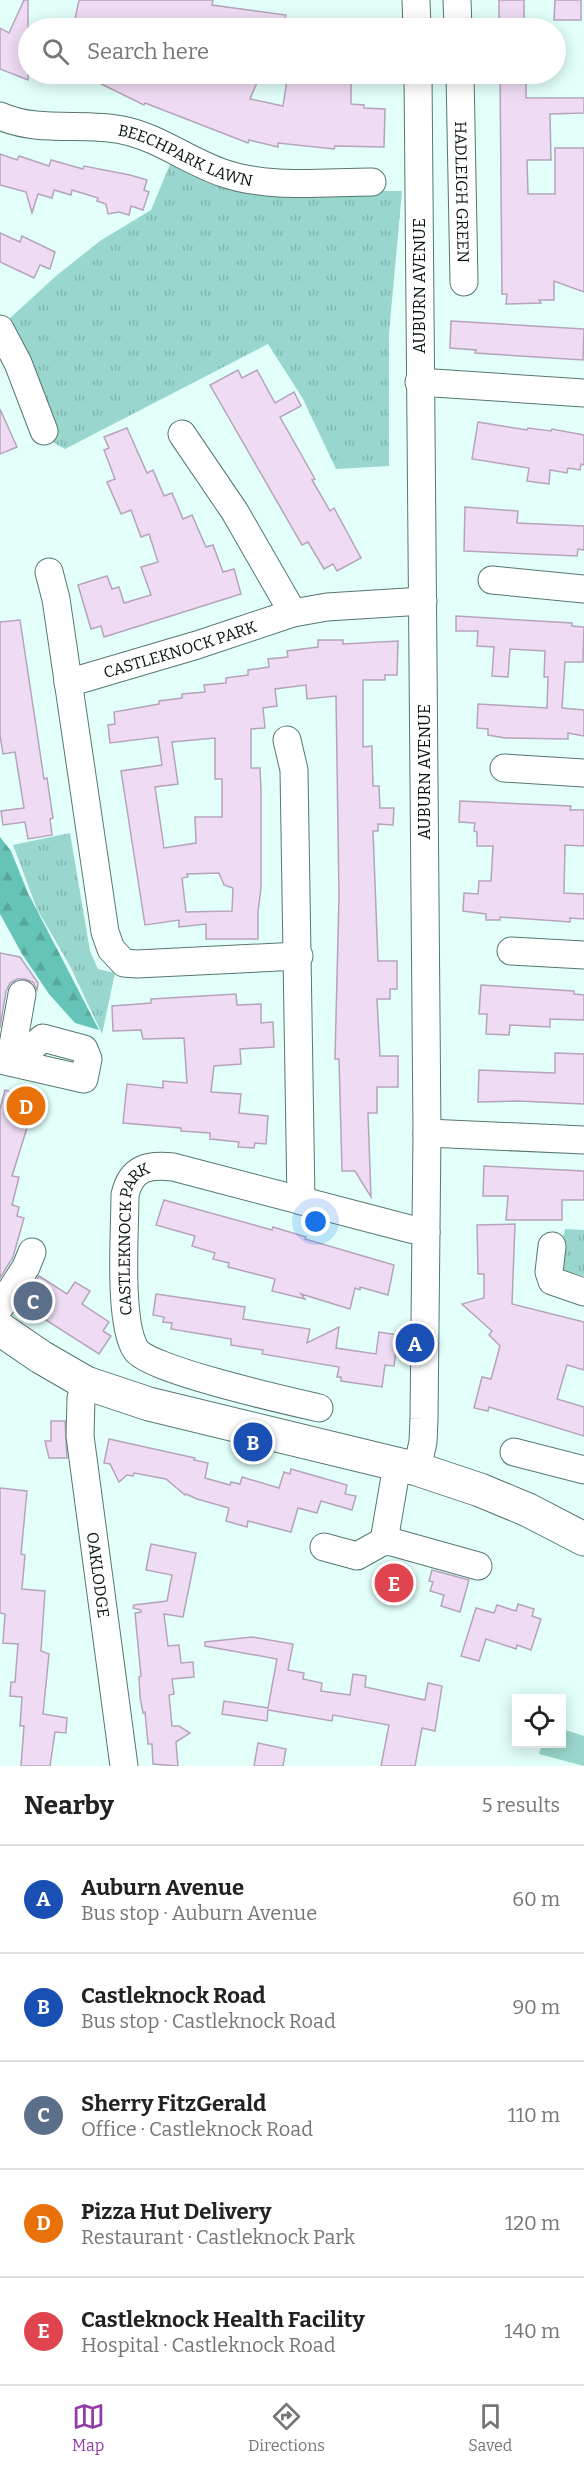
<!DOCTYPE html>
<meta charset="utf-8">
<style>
:root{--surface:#fff;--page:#f6f6f6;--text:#222;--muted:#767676;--line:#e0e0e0;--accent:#913ba8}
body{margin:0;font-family:Bitter,serif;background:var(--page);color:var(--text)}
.controls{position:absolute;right:18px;bottom:18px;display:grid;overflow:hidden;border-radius:0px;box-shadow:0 3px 15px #0003}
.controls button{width:54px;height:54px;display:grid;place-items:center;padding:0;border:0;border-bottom:2px solid var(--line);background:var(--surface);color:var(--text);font:30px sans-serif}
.you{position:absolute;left:316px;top:1222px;width:21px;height:21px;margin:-15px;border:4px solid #fff;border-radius:50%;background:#1a73e8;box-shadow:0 0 0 9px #1a73e833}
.badge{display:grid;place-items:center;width:39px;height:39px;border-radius:50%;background:var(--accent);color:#fff;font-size:20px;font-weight:700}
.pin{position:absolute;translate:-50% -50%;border:3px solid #fff;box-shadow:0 2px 6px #0006}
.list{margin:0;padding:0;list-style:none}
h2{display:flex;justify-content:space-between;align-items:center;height:78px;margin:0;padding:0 24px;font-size:26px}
h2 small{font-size:20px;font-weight:400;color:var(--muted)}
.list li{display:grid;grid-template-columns:39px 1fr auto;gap:18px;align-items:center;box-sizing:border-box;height:108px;padding:0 24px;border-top:2px solid var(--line)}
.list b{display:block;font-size:22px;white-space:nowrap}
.list p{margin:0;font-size:20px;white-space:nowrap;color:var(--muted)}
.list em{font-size:20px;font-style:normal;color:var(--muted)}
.icon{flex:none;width:33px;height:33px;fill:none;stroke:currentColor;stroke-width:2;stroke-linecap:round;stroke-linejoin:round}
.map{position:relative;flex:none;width:584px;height:1766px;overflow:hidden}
.search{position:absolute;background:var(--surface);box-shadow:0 3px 15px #0003;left:18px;right:18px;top:18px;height:66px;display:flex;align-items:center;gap:15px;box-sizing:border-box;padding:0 21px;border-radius:33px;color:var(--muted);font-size:22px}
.sheet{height:618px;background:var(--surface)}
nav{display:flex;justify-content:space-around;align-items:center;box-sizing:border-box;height:84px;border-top:2px solid var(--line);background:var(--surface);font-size:16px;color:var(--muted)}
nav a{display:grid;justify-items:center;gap:3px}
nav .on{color:var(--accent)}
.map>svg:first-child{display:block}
.grass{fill:url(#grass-tufts)}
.forest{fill:url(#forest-firs)}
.pitch{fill:#99d6cd}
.building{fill:#efdcf4;stroke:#b5a4ba;stroke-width:1.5;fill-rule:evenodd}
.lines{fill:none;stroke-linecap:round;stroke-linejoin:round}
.minor-casing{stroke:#567772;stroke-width:29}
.major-casing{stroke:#567772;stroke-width:35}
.minor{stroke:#fff;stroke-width:27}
.major{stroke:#fff;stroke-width:33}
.labels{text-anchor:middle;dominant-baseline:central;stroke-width:5;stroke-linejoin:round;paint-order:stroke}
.street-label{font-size:16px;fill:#071412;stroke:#fff}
</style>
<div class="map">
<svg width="584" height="1766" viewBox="0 0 584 1766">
<defs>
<pattern id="grass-tufts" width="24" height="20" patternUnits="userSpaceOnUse" patternTransform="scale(1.5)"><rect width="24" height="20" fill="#99d6cd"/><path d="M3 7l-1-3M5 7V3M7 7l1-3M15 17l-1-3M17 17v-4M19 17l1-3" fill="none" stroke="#82b7af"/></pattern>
<pattern id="forest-firs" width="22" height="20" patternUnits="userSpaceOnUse" patternTransform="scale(1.5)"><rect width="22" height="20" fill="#65c4b7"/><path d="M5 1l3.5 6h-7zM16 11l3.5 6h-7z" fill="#56a89c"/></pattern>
</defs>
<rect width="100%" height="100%" fill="#e2fffa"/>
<!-- grass -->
<g class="grass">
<polygon points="171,162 325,191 402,191 389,333 389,466 336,469 303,399 268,344 65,449 54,443 33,379 8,320 56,276 100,241 151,210"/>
<polygon points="70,833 90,951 98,969 115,973 102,1034 70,966 37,909 13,845"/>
<polygon points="565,1229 584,1230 584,1276 563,1270 558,1259"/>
</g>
<!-- forest -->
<polygon class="forest" points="0,837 11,851 28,893 99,1030 75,1023 49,994 22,954 0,914"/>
<!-- pitch -->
<polygon class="pitch" points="562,1729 584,1736 584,1766 539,1754 542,1744 562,1744"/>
<!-- building -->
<g class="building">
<polygon points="24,0 28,0 28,80 0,69 0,28 9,33"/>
<polygon points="79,0 213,0 212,5 286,15 281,28 97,28 74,24"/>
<rect x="499" y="0" width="25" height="28"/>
<polygon points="555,0 581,0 581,20 554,20"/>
<polygon points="81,74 185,74 204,81 207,74 249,74 259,78 250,99 283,106 287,80 301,83 301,74 337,74 337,82 351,83 351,104 364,105 364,108 385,109 384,147 335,146 334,149 278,143 278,147 249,140 248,143 145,103 144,105"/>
<polygon points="500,74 526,74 526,98 584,98 584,113 550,114 551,160 527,160 528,194 555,194 555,148 584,148 584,292 554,281 554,300 539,300 541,303 506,304 507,294 502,294"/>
<polygon points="0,154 17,160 19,156 49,166 51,160 83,169 84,166 130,175 147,180 144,190 149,192 143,210 131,206 129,215 119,212 108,214 106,204 97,201 98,198 72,190 71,195 54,190 52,198 38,194 32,213 26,192 0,185"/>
<polygon points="0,233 20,242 22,236 55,252 50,269 40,265 34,278 0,262"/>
<polygon points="451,321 584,329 583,360 475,353 476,350 450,348"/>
<polygon points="238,370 242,378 257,370 275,403 294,392 301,406 280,417 315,479 312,480 330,511 334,508 361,558 337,571 333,564 324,569 308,542 302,545 210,385"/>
<polygon points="0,409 17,447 0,454"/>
<polygon points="478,422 527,430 528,428 551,431 552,429 584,435 584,465 581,464 580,470 568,468 567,473 550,470 549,484 527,481 529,468 472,459"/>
<polygon points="127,428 147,473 153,470 164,496 172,493 183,519 192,515 206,547 213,545 223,572 234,569 241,594 104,637 101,626 91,629 78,585 107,576 112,589 119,587 124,603 151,595 141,567 158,562 149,534 141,537 131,510 121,514 107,482 115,479 104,450 109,448 104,437"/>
<polygon points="465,507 518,511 517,523 584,526 584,550 578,549 577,556 464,551"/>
<polygon points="456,616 572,623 572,626 584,627 583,662 565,662 562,708 584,710 584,736 568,733 568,739 505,738 488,735 488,729 477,728 478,704 547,708 548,677 544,677 545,651 510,649 508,677 492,676 494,647 477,646 478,631 456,631"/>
<polygon points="20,620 44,779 47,778 53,818 50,819 52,835 28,839 25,822 3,825 1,811 24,808 15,752 3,754 0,735 0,622"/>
<path d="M 318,640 L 343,640 L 343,644 L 398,641 L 397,675 L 385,675 L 385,680 L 363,680 L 363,747 L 372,746 L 373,786 L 379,786 L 380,808 L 394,808 L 393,825 L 378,824 L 378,831 L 373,831 L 378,961 L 397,961 L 397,989 L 390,989 L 390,999 L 377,999 L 380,1056 L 398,1056 L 398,1087 L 377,1087 L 377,1113 L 368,1113 L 371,1197 L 355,1171 L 342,1171 L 339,1059 L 335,1059 L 339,896 L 336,696 L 307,699 L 306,685 L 275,689 L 277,706 L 263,708 L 265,728 L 251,729 L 251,768 L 260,768 L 261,792 L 261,888 L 258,912 L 258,939 L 206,939 L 206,924 L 179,927 L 179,920 L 145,925 L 121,771 L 162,765 L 158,737 L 110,743 L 108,725 L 115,724 L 114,712 L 159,704 L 159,701 L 182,698 L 182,694 L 205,692 L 204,685 L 226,683 L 226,678 L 248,675 L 248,670 L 269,667 L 268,659 L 288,657 L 287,651 L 318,647 ZM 215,738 L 215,779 L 222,779 L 222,817 L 195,817 L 196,843 L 164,848 L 155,787 L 178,784 L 172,742 ZM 219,873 L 224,885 L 233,888 L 232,911 L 186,912 L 182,878 L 188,877 L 187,874 Z"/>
<polygon points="460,801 571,806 570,810 584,810 584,846 565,845 564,893 584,894 584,919 570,918 570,922 500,917 500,920 486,920 486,914 463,911 464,893 478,894 479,881 491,881 493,846 477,846 477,832 474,831 475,823 459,822"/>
<polygon points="0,953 20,957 38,983 37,990 33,982 25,979 17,979 10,983 6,991 0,1028"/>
<polygon points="481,985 574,991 574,994 584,995 584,1020 550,1019 550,1027 510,1025 509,1035 486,1034 487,1014 479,1014"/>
<polygon points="236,994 237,1005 261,1004 261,1023 273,1022 274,1047 240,1049 241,1064 214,1066 211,1092 241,1094 239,1113 268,1116 266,1144 255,1143 254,1148 238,1147 239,1142 210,1139 210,1133 181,1131 181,1128 123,1123 127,1084 163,1088 163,1081 187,1083 184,1038 143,1039 141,1030 113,1031 112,1006 151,1003 151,999"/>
<polygon points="555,1053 584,1054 584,1104 518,1101 478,1102 479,1070 555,1073"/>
<polygon points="5,1090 36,1099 12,1176 19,1177 12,1205 19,1207 17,1216 24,1218 13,1257 0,1278 0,1109"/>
<polygon points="484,1166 584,1171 584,1200 562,1200 562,1220 506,1220 508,1196 483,1196"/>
<polygon points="164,1200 272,1230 273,1227 306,1237 305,1239 394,1265 388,1295 360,1287 360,1290 355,1288 350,1309 301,1294 305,1299 272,1291 275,1279 228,1267 229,1263 213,1259 215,1253 192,1246 195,1236 156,1225"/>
<polygon points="515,1224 512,1304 584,1322 584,1370 567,1365 557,1399 584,1407 584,1436 489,1407 488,1411 474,1408 482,1377 491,1379 500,1346 489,1335 492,1331 462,1304 484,1298 484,1274 478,1274 477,1225"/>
<polygon points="39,1276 67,1294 75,1282 90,1291 82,1304 109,1322 103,1331 111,1336 99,1354 21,1304"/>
<polygon points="156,1294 245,1307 243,1319 310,1329 307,1343 339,1327 336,1348 376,1354 379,1332 398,1335 394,1366 385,1365 382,1387 341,1381 341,1377 337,1377 339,1367 262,1354 263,1350 231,1345 231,1339 171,1329 172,1323 163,1322 164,1317 153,1315"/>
<polygon points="51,1421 65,1421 67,1458 49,1458 45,1441 51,1441"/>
<polygon points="109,1439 195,1458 194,1460 208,1463 205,1478 230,1485 231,1482 240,1484 242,1477 279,1488 284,1472 290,1474 291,1469 347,1485 345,1494 356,1496 352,1510 321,1501 317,1513 298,1508 291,1532 248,1521 247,1527 226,1521 229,1508 197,1499 186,1494 185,1495 166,1479 134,1473 133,1476 127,1475 119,1482 110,1464 104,1463"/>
<polygon points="0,1488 27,1491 21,1554 25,1555 22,1589 45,1591 41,1651 49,1654 43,1714 67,1718 66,1733 55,1732 50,1766 21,1766 24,1726 20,1726 22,1697 10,1696 11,1682 15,1682 18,1644 3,1643 5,1614 0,1613"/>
<polygon points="151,1544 196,1553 183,1617 164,1614 168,1646 179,1645 181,1663 193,1662 194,1677 172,1679 174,1694 169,1695 172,1726 179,1726 190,1733 176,1742 178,1766 153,1764 152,1744 148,1744 145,1712 143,1713 140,1697 139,1677 141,1676 135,1613 141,1612 141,1610 133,1608 134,1605 167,1601 172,1575 146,1570"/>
<polygon points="432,1570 469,1580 460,1612 441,1606 444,1595 430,1591 433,1582 429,1581"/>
<polygon points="518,1604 534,1609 532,1616 541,1619 531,1650 517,1645 516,1649 486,1639 479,1661 461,1656 476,1608 494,1613 497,1605 516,1611"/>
<polygon points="252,1637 293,1644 288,1670 304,1673 303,1679 322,1683 321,1691 350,1695 353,1674 366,1676 365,1687 425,1700 428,1683 442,1686 435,1731 422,1728 415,1766 381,1766 389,1725 333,1715 332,1721 268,1710 267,1721 222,1714 224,1701 268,1708 277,1659 205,1646 205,1642"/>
<polygon points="258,1743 286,1749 283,1766 254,1766"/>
</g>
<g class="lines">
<!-- minor casing -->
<g class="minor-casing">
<g id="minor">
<polyline points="416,0 417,28"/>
<polyline points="457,0 458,28"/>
<path id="s1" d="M 460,74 L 464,282"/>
<path id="s2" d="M 0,116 C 38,133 83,122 122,130 C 158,137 188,161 223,173 C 269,189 324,182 372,182"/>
<polyline points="0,329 18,363 44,431"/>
<polyline points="419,382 584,393"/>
<polyline points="182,434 235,512 293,613"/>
<polyline points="49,572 56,599 105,932 111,949 124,963 137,964 299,956"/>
<polyline points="492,580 584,589"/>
<path id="s3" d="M 68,683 L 197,645 L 293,613 L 327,607 L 423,601"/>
<polyline points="287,740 294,770 301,1201"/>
<polyline points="504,768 584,773"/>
<polyline points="511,951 584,955"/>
<polyline points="0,1060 84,1079 88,1059 84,1049 43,1038 25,1053 22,1065"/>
<polyline points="10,1062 22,994"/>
<polyline points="427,1133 584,1140"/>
<polyline points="552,1246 549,1272 552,1281 584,1292"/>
<polyline points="0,1307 26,1267 32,1252"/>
<path id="s4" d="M 86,1383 L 81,1398 L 80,1436 L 124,1766"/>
<path id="s5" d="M 319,1408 C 289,1401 150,1370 136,1350 C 118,1323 125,1230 125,1195 C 131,1168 148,1164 173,1167 L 410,1229 L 426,1232"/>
<polyline points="514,1452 584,1470"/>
<polyline points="417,1469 423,1442 424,1419 427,1133 418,74"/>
<polyline points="384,1541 397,1465"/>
<polyline points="324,1547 357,1556 384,1541 392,1542 478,1566"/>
</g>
</g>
<!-- major casing -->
<g class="major-casing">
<polyline id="major" points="0,1329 41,1357 86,1383 149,1404 417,1469 480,1490 528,1510 584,1539"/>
</g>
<!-- minor -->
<use href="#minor" class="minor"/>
<!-- major -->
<use href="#major" class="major"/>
</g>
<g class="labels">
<!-- street labels -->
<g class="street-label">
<text stroke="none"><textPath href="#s2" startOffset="192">BEECHPARK LAWN</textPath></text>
<text stroke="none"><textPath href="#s1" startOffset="118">HADLEIGH GREEN</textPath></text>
<text transform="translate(419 286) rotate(-90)">AUBURN AVENUE</text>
<text stroke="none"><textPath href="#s3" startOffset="117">CASTLEKNOCK PARK</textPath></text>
<text transform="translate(424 772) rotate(-90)">AUBURN AVENUE</text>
<text stroke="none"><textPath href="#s5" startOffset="309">CASTLEKNOCK PARK</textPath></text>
<text stroke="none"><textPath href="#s4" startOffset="194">OAKLODGE</textPath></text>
</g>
</g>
</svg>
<div class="controls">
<button><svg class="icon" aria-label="locate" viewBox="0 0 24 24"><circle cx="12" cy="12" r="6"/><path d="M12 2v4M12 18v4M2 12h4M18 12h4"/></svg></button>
</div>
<div class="you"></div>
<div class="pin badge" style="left:415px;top:1343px;background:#1a4fb4">A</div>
<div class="pin badge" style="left:253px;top:1442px;background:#1a4fb4">B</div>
<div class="pin badge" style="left:33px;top:1301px;background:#5c6f8a">C</div>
<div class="pin badge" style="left:26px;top:1106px;background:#e8710a">D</div>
<div class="pin badge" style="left:394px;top:1583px;background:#e0444e">E</div>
<div class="search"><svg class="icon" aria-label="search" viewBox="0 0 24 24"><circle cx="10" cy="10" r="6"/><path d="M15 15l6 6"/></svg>Search here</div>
</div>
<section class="sheet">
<h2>Nearby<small>5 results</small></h2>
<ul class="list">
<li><span class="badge" style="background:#1a4fb4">A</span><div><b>Auburn Avenue</b><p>Bus stop · Auburn Avenue</p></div><em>60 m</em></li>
<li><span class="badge" style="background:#1a4fb4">B</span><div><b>Castleknock Road</b><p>Bus stop · Castleknock Road</p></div><em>90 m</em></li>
<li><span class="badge" style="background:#5c6f8a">C</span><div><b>Sherry FitzGerald</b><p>Office · Castleknock Road</p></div><em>110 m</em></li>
<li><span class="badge" style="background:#e8710a">D</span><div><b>Pizza Hut Delivery</b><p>Restaurant · Castleknock Park</p></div><em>120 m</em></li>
<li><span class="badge" style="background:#e0444e">E</span><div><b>Castleknock Health Facility</b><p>Hospital · Castleknock Road</p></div><em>140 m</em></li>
</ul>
</section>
<nav>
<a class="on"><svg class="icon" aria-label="map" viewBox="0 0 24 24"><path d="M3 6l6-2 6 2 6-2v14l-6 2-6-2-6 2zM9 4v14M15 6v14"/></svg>Map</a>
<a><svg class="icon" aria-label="directions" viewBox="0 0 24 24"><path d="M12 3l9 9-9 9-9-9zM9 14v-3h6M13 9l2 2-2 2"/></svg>Directions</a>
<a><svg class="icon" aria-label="saved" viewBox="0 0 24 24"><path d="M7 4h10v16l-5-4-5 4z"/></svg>Saved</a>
</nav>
